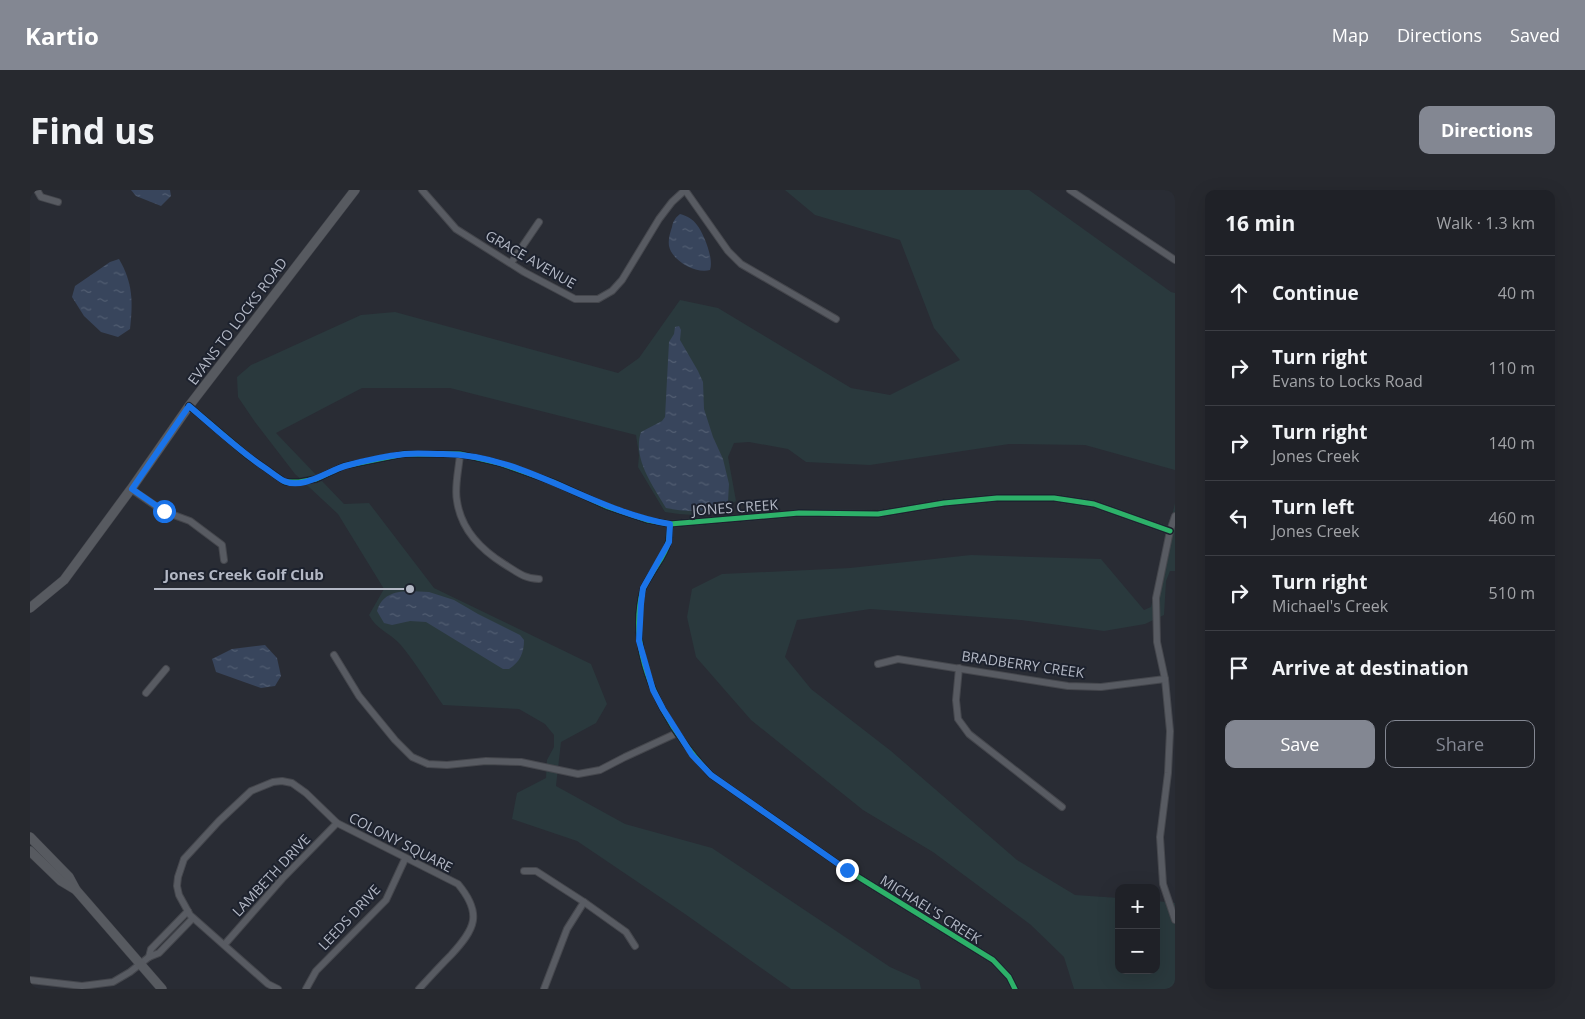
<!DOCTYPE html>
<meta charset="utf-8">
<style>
:root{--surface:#1f2127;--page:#27292f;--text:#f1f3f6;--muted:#a1a3a7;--line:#3c3e44;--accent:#838792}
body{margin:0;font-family:"Open Sans",sans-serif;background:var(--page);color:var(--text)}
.controls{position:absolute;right:15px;bottom:15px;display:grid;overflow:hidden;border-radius:10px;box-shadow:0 5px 20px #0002}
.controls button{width:45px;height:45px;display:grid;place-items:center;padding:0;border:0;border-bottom:1px solid var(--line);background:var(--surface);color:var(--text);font:25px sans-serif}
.stop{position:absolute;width:15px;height:15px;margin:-11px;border:4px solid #1a73e8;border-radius:50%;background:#fff}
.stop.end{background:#1a73e8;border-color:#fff;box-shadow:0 1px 5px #0008}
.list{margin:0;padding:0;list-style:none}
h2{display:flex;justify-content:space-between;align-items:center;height:65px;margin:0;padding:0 20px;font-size:21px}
h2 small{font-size:16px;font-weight:400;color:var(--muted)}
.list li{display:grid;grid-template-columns:32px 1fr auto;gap:15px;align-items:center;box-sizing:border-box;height:75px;padding:0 20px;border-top:1px solid var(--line)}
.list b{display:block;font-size:19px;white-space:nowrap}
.list p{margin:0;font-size:16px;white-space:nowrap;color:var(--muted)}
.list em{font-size:16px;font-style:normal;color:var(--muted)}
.actions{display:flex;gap:10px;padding:15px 20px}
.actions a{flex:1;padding:11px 0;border:1px solid var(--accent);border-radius:10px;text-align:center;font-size:18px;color:var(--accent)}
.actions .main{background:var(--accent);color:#fff}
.icon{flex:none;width:28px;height:28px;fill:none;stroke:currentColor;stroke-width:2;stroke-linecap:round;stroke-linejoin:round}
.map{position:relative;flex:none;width:1145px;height:799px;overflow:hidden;border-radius:10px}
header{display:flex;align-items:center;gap:30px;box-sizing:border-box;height:70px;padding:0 25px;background:var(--accent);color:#fff}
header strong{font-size:24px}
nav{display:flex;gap:28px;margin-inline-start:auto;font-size:18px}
.intro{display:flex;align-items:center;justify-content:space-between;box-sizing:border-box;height:120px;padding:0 30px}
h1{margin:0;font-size:35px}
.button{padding:12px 22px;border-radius:10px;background:var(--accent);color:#fff;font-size:18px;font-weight:700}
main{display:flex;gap:30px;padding:0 30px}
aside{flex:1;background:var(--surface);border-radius:10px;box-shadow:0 5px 20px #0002}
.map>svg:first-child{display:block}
.grass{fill:#2a393d}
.water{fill:url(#water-ripples)}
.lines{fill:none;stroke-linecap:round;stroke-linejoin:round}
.street-casing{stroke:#45474d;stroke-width:8}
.secondary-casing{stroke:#45474d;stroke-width:10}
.street{stroke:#585b62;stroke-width:6}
.secondary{stroke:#575a60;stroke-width:9}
.cycleway-casing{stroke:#1d222e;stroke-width:8}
.cycleway{stroke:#2db169;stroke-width:5}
.route{stroke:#1a73e8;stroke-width:6}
.labels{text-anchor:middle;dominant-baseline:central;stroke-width:4;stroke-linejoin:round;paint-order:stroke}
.street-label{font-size:14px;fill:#b3b8c5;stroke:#1d222e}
.leader{fill:none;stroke:#b3b8c5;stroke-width:2}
.callout-dot{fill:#b3b8c5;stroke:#1d222e;stroke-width:2}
.callout-label{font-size:15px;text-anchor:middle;font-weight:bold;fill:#b3b8c5;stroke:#1d222e;stroke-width:4;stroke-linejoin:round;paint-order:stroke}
</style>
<header>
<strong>Kartio</strong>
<nav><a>Map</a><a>Directions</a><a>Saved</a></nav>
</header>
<div class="intro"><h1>Find us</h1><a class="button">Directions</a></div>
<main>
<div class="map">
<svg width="1145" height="799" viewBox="0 0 1145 799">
<defs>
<pattern id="water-ripples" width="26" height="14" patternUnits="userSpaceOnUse" patternTransform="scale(1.25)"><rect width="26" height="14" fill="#38455c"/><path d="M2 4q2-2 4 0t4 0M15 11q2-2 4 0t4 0" fill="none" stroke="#525e72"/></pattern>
</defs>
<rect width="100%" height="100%" fill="#292c34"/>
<!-- grass -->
<g class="grass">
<path d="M 755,0 L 999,0 L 1141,102 L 1145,103 L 1145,280 L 1055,255 L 979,254 L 840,275 L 776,272 L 758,259 L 719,252 L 704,253 L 698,267 L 706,311 C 685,328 660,326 635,322 L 608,277 L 609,265 L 606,245 L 420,198 L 332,198 L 246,243 L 314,314 L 339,313 L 404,398 L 561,474 L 577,514 L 566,533 L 531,552 L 526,596 L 595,634 L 682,658 L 860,777 L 889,790 L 891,799 L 761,799 L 655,724 L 547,651 L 482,629 L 487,603 L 516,588 L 517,570 L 524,557 L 524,545 L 515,534 L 489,519 L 413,515 C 399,495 386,473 370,454 C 360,443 346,439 339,425 L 354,399 L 308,324 L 265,284 L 225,232 L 208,207 L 207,187 L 221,175 L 331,125 L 365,122 L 588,183 L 609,168 L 650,110 L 688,118 L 821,198 L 860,205 L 930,170 L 904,138 L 870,50 L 785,25 Z"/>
<polygon points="1145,313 1145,381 1140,381 1136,391 1134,425 1115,434 1074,441 991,430 840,419 767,430 755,467 781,499 861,561 987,670 1045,705 1089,708 1089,780 1126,780 1126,711 1145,713 1145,799 1044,799 1034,767 1001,735 903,662 833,620 721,530 666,467 657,427 662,399 692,384 820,378 941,365 1071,369 1114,420 1121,417"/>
</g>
<!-- water -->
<g class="water">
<polygon points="101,0 140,0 141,6 131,16 106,6"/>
<path d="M 650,24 C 657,26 663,29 667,35 C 674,44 684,69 680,80 C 666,84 642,71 639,56 C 638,49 640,43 642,37 C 643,31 646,27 650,24 Z"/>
<path d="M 89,69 C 103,93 103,112 100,139 L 88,147 L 71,142 L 54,126 L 42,107 L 45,96 L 80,72 Z"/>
<path d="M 649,136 L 651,140 L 650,150 L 668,181 L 673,192 L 674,219 L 683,247 L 693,269 L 699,294 L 698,311 C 680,324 657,322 636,318 C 624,297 602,269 611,242 L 632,231 L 635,227 L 639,152 L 644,144 L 645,137 Z"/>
<path d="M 379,401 L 399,402 L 424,410 L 448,424 L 490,445 L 494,450 C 494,463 490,472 479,479 L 473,479 L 396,432 L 380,431 L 362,435 L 354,433 L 347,421 C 352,405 363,402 379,401 Z"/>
<polygon points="235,455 247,468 251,486 245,496 231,498 186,482 182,469 202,459"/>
</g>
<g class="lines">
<!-- street casing -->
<g class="street-casing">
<g id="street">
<polyline points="7,0 11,7 28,12"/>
<polyline points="392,0 426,39 494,82 545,109 568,109 582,101 592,90 629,29 642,12 655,0"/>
<polyline points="655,0 698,61 711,74 806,129"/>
<polyline points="1040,0 1145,70"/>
<polyline points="481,73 509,32"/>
<polyline points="159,216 218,266 255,292 269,292 286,289 314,276 374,264 430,264 469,273 523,292 578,317 617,330 640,334 769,323 848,324 914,313 967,308 1024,308 1064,314 1140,341"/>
<path d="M 430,264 C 429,279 424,297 427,311 C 431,339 450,359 474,374 C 486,381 494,389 509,389"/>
<polyline points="101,299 133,321 160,331 192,355 194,370"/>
<polyline points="1145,326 1140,341 1126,408 1127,452 1135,489 1140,541 1138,583 1130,647 1133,694 1145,730"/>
<path d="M 640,334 C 639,339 640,347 638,353 C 636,363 628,373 622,383 C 619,388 615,394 613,399 C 595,467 636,537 681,585 L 817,680 L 963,770 L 979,787 L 985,799"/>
<polyline points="304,465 329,506 365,550 382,567 398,574 417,575 456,571 491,572 548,584 570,580 595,567 647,543"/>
<polyline points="848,474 868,469 1038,496 1071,497 1135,489"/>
<polyline points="929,478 926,510 928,529 939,544 1032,617"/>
<polyline points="116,503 136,479"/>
<polyline points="494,681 506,681 554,712 596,742 605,756"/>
<polyline points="195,754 252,689 307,633"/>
<polyline points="119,767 121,759 158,721"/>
<polyline points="0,790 52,796 83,792 100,782 119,767 129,763 163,728"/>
<path d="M 248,799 L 238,794 L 160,725 L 149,705 L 147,696 L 148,687 L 154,669 L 189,631 L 221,601 L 243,592 L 252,591 L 262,593 L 276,603 L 307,633 L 428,694 C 453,724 445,739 421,765 C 410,776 399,788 389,799"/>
<polyline points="276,799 286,781 356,710 375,669"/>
<polyline points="514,799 537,739 554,712"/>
</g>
</g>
<!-- secondary casing -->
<g class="secondary-casing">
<g id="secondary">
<polyline points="0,418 34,390 101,299 159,216 325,0"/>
<polyline points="0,647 39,687 46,700 132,799"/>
<polyline points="0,661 31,691 46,700"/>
</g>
</g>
<!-- street -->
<use href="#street" class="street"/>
<!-- secondary -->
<use href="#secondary" class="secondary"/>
<!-- cycleway casing -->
<g class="cycleway-casing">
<g id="cycleway">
<polyline points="159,216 218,266 255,292 269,292 286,289 314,276 374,264 430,264 469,273 523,292 578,317 617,330 640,334 769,323 848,324 914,313 967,308 1024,308 1064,314 1140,341"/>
<path d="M 640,334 C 639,339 640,347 638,353 C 636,363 628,373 622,383 C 619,388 615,394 613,399 C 595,467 636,537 681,585 L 817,680 L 963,770 L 979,787 L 985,799"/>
</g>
</g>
<!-- cycleway -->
<use href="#cycleway" class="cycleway"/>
</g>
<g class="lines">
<!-- route -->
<path class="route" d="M 134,321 L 102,299 L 159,216 C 184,237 208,260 235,278 C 241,282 248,288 254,291 C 273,300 298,281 315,276 C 333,271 356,266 375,264 C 387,263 400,264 413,264 C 493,264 561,321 640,334 L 639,352 L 613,398 L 611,414 L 609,451 L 623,500 L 633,519 L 662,565 L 681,585 L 817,680"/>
</g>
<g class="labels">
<!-- street labels -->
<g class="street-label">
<text transform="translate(501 69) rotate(30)">GRACE AVENUE</text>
<text transform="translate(207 131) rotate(-53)">EVANS TO LOCKS ROAD</text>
<text transform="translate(705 317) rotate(-4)">JONES CREEK</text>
<text transform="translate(993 474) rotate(8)">BRADBERRY CREEK</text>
<text transform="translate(371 652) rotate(27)">COLONY SQUARE</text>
<text transform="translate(241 685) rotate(-47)">LAMBETH DRIVE</text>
<text transform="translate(901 719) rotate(32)">MICHAEL'S CREEK</text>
<text transform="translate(319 727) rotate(-47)">LEEDS DRIVE</text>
</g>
</g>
<!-- callouts -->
<path class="leader" d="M380 399L304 399H124"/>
<circle class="callout-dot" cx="380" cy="399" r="5"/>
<g class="callout-label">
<text x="214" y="390">Jones Creek Golf Club</text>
</g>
</svg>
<div class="controls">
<button>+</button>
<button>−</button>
</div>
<div class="stop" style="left:134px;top:321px"></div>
<div class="stop end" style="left:817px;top:680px"></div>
</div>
<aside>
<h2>16 min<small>Walk · 1.3 km</small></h2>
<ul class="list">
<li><svg class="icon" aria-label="ahead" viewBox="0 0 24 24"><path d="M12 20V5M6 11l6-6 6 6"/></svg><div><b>Continue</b></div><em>40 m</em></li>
<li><svg class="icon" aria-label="right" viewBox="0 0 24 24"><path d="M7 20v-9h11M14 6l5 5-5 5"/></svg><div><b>Turn right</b><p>Evans to Locks Road</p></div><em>110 m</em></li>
<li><svg class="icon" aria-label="right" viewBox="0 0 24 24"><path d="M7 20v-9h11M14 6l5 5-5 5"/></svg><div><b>Turn right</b><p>Jones Creek</p></div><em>140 m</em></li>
<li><svg class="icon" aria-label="left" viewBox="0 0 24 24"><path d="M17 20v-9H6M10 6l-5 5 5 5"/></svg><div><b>Turn left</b><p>Jones Creek</p></div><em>460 m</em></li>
<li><svg class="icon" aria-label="right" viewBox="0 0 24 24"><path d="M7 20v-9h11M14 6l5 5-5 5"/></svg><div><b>Turn right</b><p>Michael's Creek</p></div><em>510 m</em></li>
<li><svg class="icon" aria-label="arrive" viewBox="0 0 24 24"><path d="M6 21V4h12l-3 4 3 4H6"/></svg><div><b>Arrive at destination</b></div></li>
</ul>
<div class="actions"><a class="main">Save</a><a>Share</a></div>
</aside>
</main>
